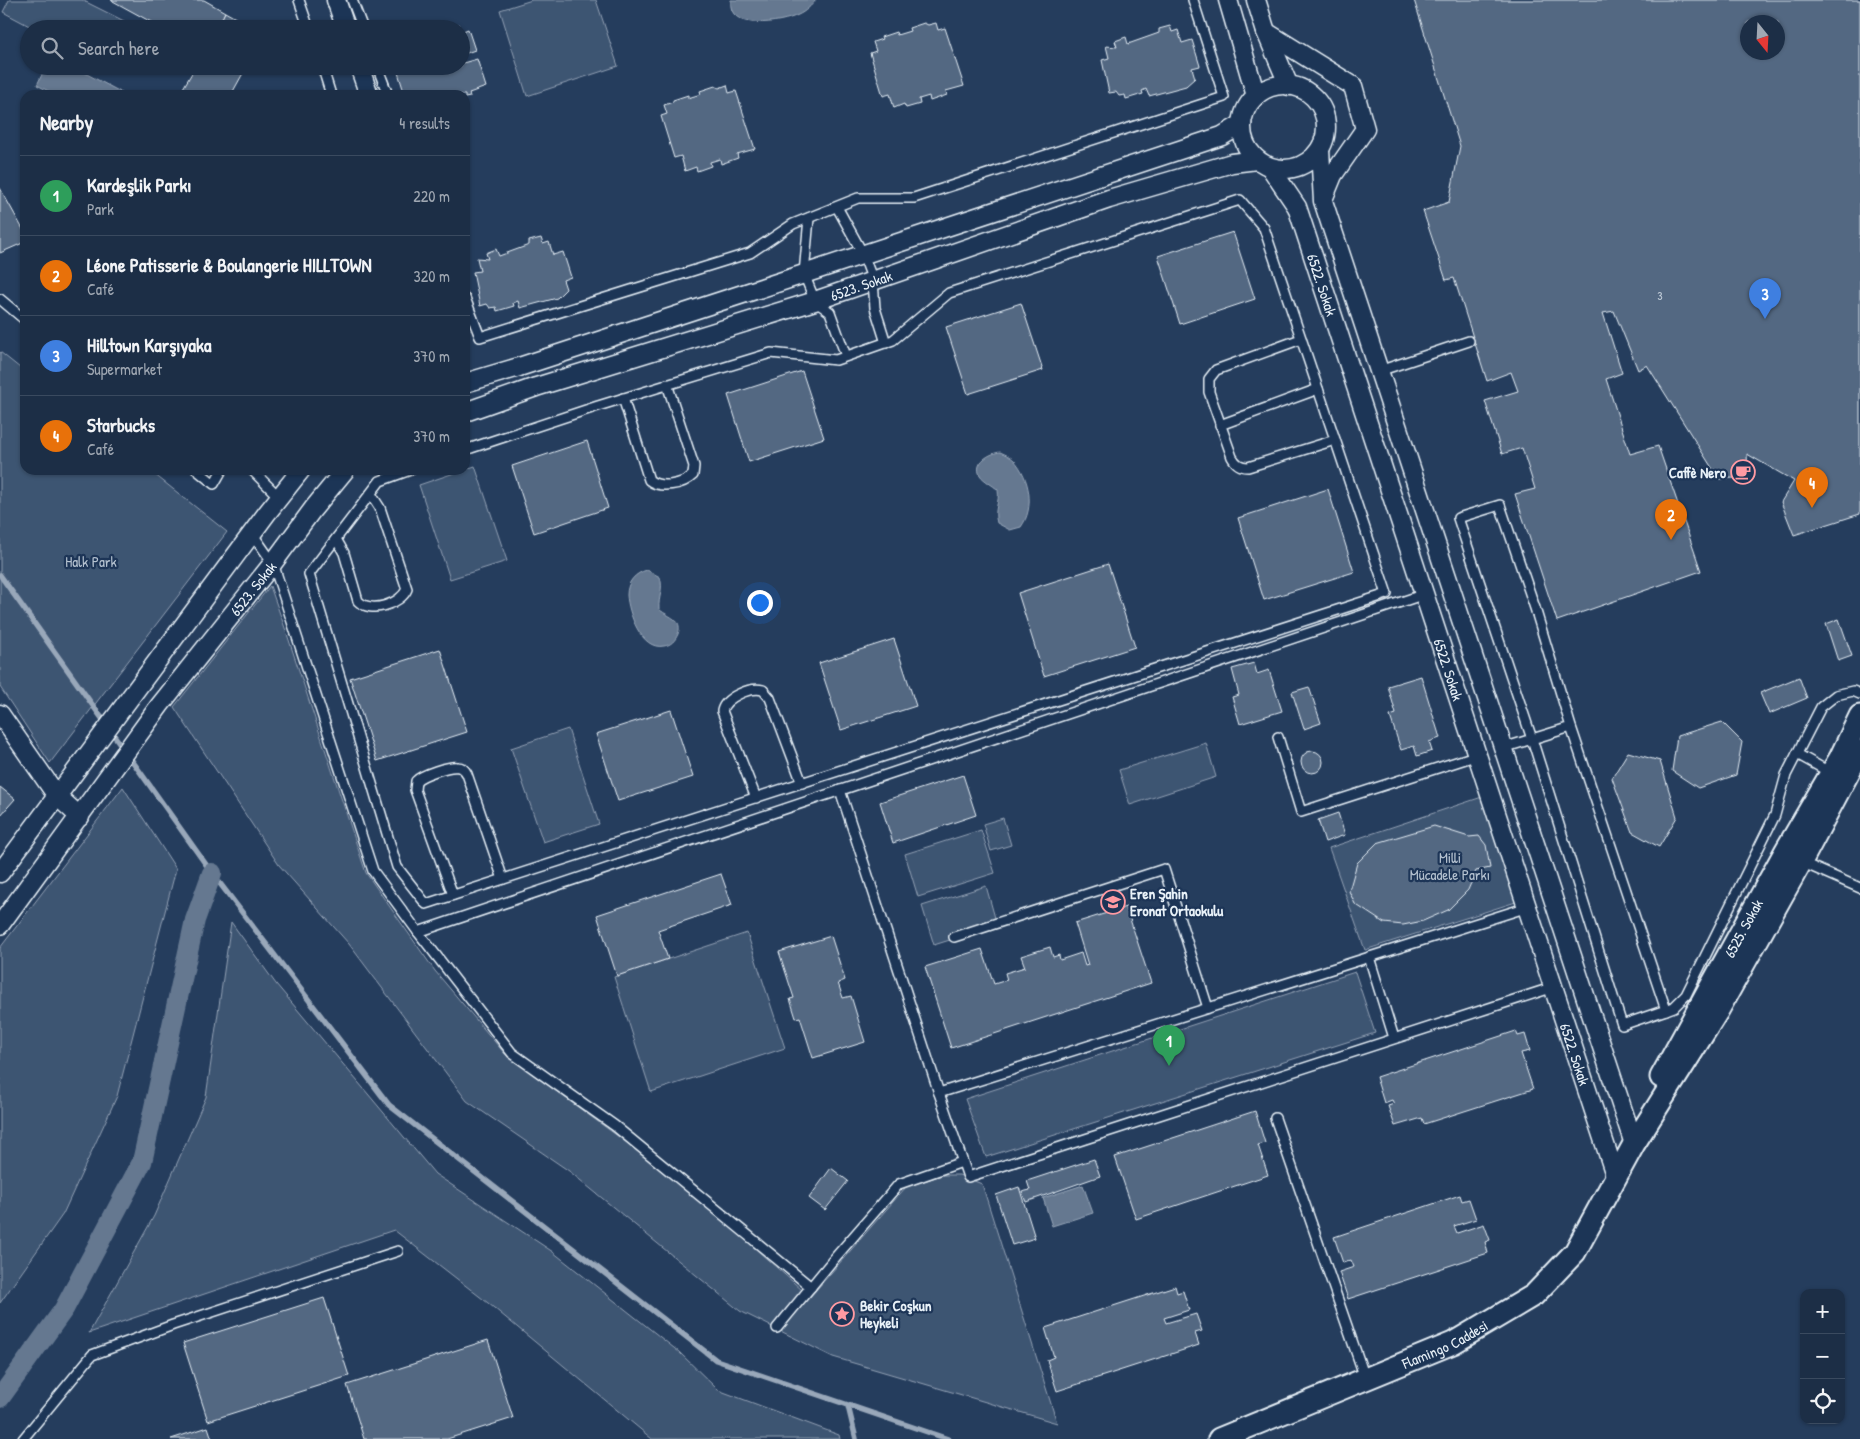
<!DOCTYPE html>
<meta charset="utf-8">
<style>
:root{--surface:#1c2e46;--page:#25364d;--text:#f1f3f6;--muted:#a0a8b3;--line:#3a4a5f;--accent:#ff9aa2}
body{margin:0;font-family:"Patrick Hand",sans-serif;background:var(--page);color:var(--text)}
.controls{position:absolute;right:15px;bottom:15px;display:grid;overflow:hidden;border-radius:10px;box-shadow:0 1px 4px #0004}
.controls button{width:45px;height:45px;display:grid;place-items:center;padding:0;border:0;border-bottom:1px solid var(--line);background:var(--surface);color:var(--text);font:25px sans-serif}
.compass{position:absolute;left:1740px;top:15px;width:45px;height:45px;border-radius:50%;background:var(--surface);box-shadow:0 1px 4px #0004;rotate:162deg}
.you{position:absolute;left:759px;top:602px;width:18px;height:18px;margin:-12px;border:4px solid #fff;border-radius:50%;background:#1a73e8;box-shadow:0 0 0 8px #1a73e833}
.badge{display:grid;place-items:center;width:32px;height:32px;border-radius:50%;background:var(--accent);color:#fff;font-size:16px;font-weight:700}
.pin{position:absolute;translate:-50% -41px;filter:drop-shadow(0 1px 2px #0008)}
.pin::after{content:'';position:absolute;top:26px;width:18px;height:15px;background:inherit;clip-path:polygon(0 0,100% 0,50% 100%)}
.list{margin:0;padding:0;list-style:none}
h2{display:flex;justify-content:space-between;align-items:center;height:65px;margin:0;padding:0 20px;font-size:21px}
h2 small{font-size:16px;font-weight:400;color:var(--muted)}
.list li{display:grid;grid-template-columns:32px 1fr auto;gap:15px;align-items:center;box-sizing:border-box;height:80px;padding:0 20px;border-top:1px solid var(--line)}
.list b{display:block;font-size:19px;white-space:nowrap}
.list p{margin:0;font-size:16px;white-space:nowrap;color:var(--muted)}
.list em{font-size:16px;font-style:normal;color:var(--muted)}
.icon{flex:none;width:28px;height:28px;fill:none;stroke:currentColor;stroke-width:2;stroke-linecap:round;stroke-linejoin:round}
.map{position:relative;flex:none;width:1860px;height:1439px;overflow:hidden}
.search{position:absolute;background:var(--surface);box-shadow:0 1px 4px #0004;left:20px;top:20px;width:450px;height:55px;display:flex;align-items:center;gap:12px;box-sizing:border-box;padding:0 18px;border-radius:28px;color:var(--muted);font-size:19px}
.panel{position:absolute;background:var(--surface);box-shadow:0 1px 4px #0004;left:20px;top:90px;width:450px;height:385px;border-radius:15px}
.map>svg:first-child{display:block}
.green{fill:#3e5472;stroke:#93a2b5}
.water{fill:#657890;stroke:#99a8ba}
.lines{fill:none;stroke-linecap:round;stroke-linejoin:round}
.stream{stroke:#99a8ba;stroke-width:5.5}
.canal{stroke:#657890;stroke-width:20}
.building{fill:#536782;stroke:#e8f1f8;fill-rule:evenodd}
.service-casing{stroke:#e8f1f8;stroke-width:12}
.minor-casing{stroke:#e8f1f8;stroke-width:21}
.tertiary-casing{stroke:#e8f1f8;stroke-width:25}
.service{stroke:#1d3557;stroke-width:9}
.minor{stroke:#1d3557;stroke-width:18}
.tertiary{stroke:#1d3557;stroke-width:21}
.labels{text-anchor:middle;dominant-baseline:central;stroke-width:4.5;stroke-linejoin:round;paint-order:stroke}
.number-label{font-size:12px;fill:#c3ceda}
.street-label{font-size:15px;fill:#e8f1f8;stroke:#1d3557}
.poi-label{font-size:15px;font-weight:bold;fill:#e8f1f8;stroke:#1d3557;text-anchor:start}
.park-label{font-size:15px;fill:#b5c2d0;stroke:#1d3557}
</style>
<div class="map">
<svg width="1860" height="1439" viewBox="0 0 1860 1439">
<rect width="100%" height="100%" fill="#253d5d"/>
<filter id="ink" filterUnits="userSpaceOnUse"><feTurbulence type="fractalNoise" baseFrequency=".02" numOctaves="2"/><feDisplacementMap in="SourceGraphic" scale="10" xChannelSelector="R" yChannelSelector="G"/><feConvolveMatrix kernelMatrix="1 2 1 2 8 2 1 2 1" color-interpolation-filters="sRGB"/></filter>
<g filter="url(#ink)">
<!-- green -->
<g class="green">
<polygon points="9,0 82,0 130,24 127,29 35,29 3,12"/>
<polygon points="532,0 596,0 618,66 527,96 500,10"/>
<polygon points="0,352 25,372 25,470 149,470 227,532 50,763 0,687"/>
<polygon points="475,466 507,561 450,579 419,485"/>
<polygon points="270,586 285,628 366,873 435,971 505,1054 674,1177 810,1297 906,1187 942,1175 959,1175 982,1184 1057,1423 833,1357 740,1311 569,1171 467,1101 349,944 279,865 174,707"/>
<polygon points="568,729 599,824 543,842 511,748"/>
<polygon points="1206,743 1216,777 1130,805 1119,770"/>
<polygon points="123,787 176,869 117,1096 63,1214 0,1303 0,948"/>
<polygon points="1485,796 1519,901 1365,950 1329,848"/>
<polygon points="1003,818 1011,845 991,851 983,824"/>
<polygon points="981,830 995,873 918,897 905,854"/>
<polygon points="986,886 997,925 934,945 922,906"/>
<polygon points="231,922 276,984 435,1174 553,1252 679,1352 718,1390 839,1435 840,1439 652,1439 488,1303 394,1230 89,1333 154,1216 206,1097"/>
<polygon points="747,933 785,1048 651,1092 614,977"/>
<polygon points="1355,972 1375,1033 986,1157 965,1099"/>
</g>
<!-- water -->
<g class="water">
<path d="M 731,0 L 816,0 C 811,6 805,12 798,15 C 782,23 726,32 731,0 Z"/>
<polygon points="46,66 72,66 126,95 56,95 37,85"/>
<path d="M 1000,452 C 1005,454 1011,457 1014,460 C 1030,478 1035,508 1021,527 L 1010,530 L 997,523 C 993,509 1000,503 998,490 C 993,485 984,481 980,475 C 973,462 991,453 1000,452 Z"/>
<path d="M 647,570 L 660,577 C 664,590 658,597 659,609 C 664,614 674,617 678,623 C 680,627 679,631 678,634 C 675,641 671,645 664,646 C 641,651 628,612 627,595 C 627,582 635,573 647,570 Z"/>
<polygon points="1083,1185 1093,1213 1052,1226 1043,1198"/>
</g>
<g class="lines">
<!-- stream -->
<g class="stream">
<polyline points="0,575 212,873 389,1105 716,1360 948,1439"/>
<polyline points="848,1406 856,1439"/>
</g>
<!-- canal -->
<polyline class="canal" points="0,1398 64,1309 142,1162 195,920 212,873"/>
</g>
<!-- building -->
<g class="building">
<polygon points="111,0 204,0 225,12 217,29 164,29"/>
<path d="M 1414,0 L 1860,0 L 1860,514 L 1794,535 L 1781,502 L 1794,481 L 1747,454 L 1748,477 L 1719,479 L 1647,365 L 1638,370 L 1614,311 L 1603,313 L 1622,373 L 1606,379 L 1630,454 L 1658,446 L 1701,571 L 1557,621 L 1515,494 L 1535,489 L 1522,448 L 1502,454 L 1485,401 L 1518,391 L 1511,372 L 1487,381 L 1454,278 L 1446,280 L 1423,211 L 1449,202 L 1460,146 ZM 1748,22 L 1778,22 L 1778,52 L 1748,52 Z"/>
<polygon points="225,12 255,29 217,29"/>
<polygon points="924,23 928,25 936,23 938,30 945,28 964,86 946,91 947,95 930,101 929,96 919,99 920,104 906,108 904,104 894,108 890,94 883,96 870,53 876,51 873,42 882,39 881,37 896,32 897,35 910,31 909,28"/>
<polygon points="459,24 460,29 434,29 447,25 451,26"/>
<polygon points="1170,26 1172,32 1178,30 1182,43 1192,40 1200,66 1192,68 1195,78 1186,86 1149,96 1146,89 1142,91 1143,94 1126,99 1125,95 1119,96 1116,92 1109,93 1102,60 1109,58 1106,46 1117,47 1115,41 1126,37 1128,44 1159,33 1159,29"/>
<polygon points="468,29 475,50 461,55 461,32"/>
<polygon points="461,58 463,63 477,59 486,87 469,93 470,97 465,98 465,95 405,95 396,66 461,66"/>
<polygon points="196,66 247,66 231,95 179,95"/>
<polygon points="727,85 729,93 736,91 755,149 737,154 738,158 721,164 720,159 710,162 711,166 697,171 696,167 685,171 681,156 674,158 661,116 667,114 664,105 673,102 673,100 688,95 688,98 701,94 700,91 715,86 719,88"/>
<polygon points="0,188 25,233 25,242 0,253"/>
<polygon points="1233,232 1255,299 1180,324 1158,256"/>
<polygon points="541,238 543,244 549,242 553,255 563,252 571,277 563,280 566,289 557,298 520,308 518,301 513,303 514,306 497,311 496,307 490,308 487,304 480,306 473,272 480,271 477,258 488,259 486,253 496,249 499,256 529,245 529,241"/>
<polygon points="1021,303 1043,370 968,394 946,327"/>
<polygon points="802,371 824,438 749,462 728,395"/>
<polygon points="587,441 608,508 534,533 512,466"/>
<polygon points="1328,489 1354,572 1264,600 1238,518"/>
<polygon points="1108,564 1135,647 1044,676 1018,593"/>
<polygon points="1839,619 1852,656 1838,661 1826,624"/>
<polygon points="894,639 916,706 841,730 819,663"/>
<polygon points="440,649 467,732 377,761 350,678"/>
<polygon points="1254,663 1257,674 1269,670 1282,711 1240,724 1232,697 1239,695 1232,669"/>
<polygon points="1421,676 1440,738 1429,742 1432,751 1417,756 1414,746 1401,750 1390,716 1396,714 1388,686"/>
<polygon points="1799,677 1807,698 1769,714 1760,693"/>
<polygon points="1309,687 1321,723 1304,729 1292,692"/>
<polygon points="671,710 693,777 618,801 596,734"/>
<polygon points="1722,722 1742,742 1736,775 1698,788 1672,771 1677,736"/>
<circle cx="1312" cy="762" r="11"/>
<polygon points="1628,752 1660,761 1677,817 1659,847 1632,832 1612,778"/>
<polygon points="963,775 976,815 893,843 880,802"/>
<polygon points="0,787 15,799 0,816"/>
<polygon points="1338,813 1345,835 1325,842 1318,820"/>
<polygon points="1434,826 1469,837 1479,836 1486,845 1490,868 1476,871 1468,890 1448,910 1423,921 1403,925 1384,923 1355,904 1349,891 1357,863 1377,843"/>
<polygon points="721,874 732,905 658,930 668,959 617,976 597,915"/>
<polygon points="1126,907 1151,983 951,1048 925,967 982,949 994,984 1007,980 1005,973 1025,967 1021,956 1050,947 1053,957 1059,955 1060,960 1081,953 1085,966 1088,965 1075,923"/>
<polygon points="831,936 845,980 838,983 843,998 851,996 865,1042 813,1058 800,1017 796,1018 790,999 794,998 779,952"/>
<polygon points="1516,1031 1518,1036 1525,1034 1530,1051 1521,1053 1533,1089 1424,1124 1422,1118 1395,1126 1388,1106 1394,1104 1392,1100 1384,1103 1376,1077"/>
<polygon points="1255,1111 1265,1143 1258,1145 1268,1175 1136,1219 1115,1157"/>
<polygon points="1094,1159 1100,1176 1026,1202 1022,1192 1030,1190 1027,1181"/>
<polygon points="831,1168 848,1181 825,1210 809,1198"/>
<polygon points="1019,1187 1035,1238 1012,1245 996,1195"/>
<polygon points="1460,1195 1462,1201 1469,1199 1476,1219 1454,1226 1457,1233 1484,1224 1490,1240 1485,1242 1488,1253 1348,1299 1339,1272 1354,1267 1351,1260 1343,1263 1334,1237"/>
<polygon points="1175,1286 1177,1293 1183,1291 1189,1310 1164,1318 1166,1323 1196,1314 1202,1331 1195,1333 1199,1345 1057,1391 1047,1360 1054,1357 1045,1328"/>
<polygon points="324,1298 349,1376 208,1421 183,1343"/>
<polygon points="488,1340 513,1418 447,1439 364,1439 347,1385"/>
<polygon points="208,1427 212,1439 171,1439"/>
</g>
<g class="lines">
<!-- service casing -->
<g class="service-casing">
<g id="service">
<polyline points="299,0 309,29"/>
<polyline points="352,0 363,29"/>
<polyline points="322,66 331,95"/>
<polyline points="377,66 388,95"/>
<polyline points="837,207 863,254 873,281 875,308 886,343"/>
<polyline points="809,218 804,274 815,301 830,312 846,356"/>
<polyline points="465,298 480,337 750,253 793,224 858,198 914,198 1224,97 1193,0"/>
<polyline points="0,299 25,320"/>
<path d="M 1301,339 L 1216,370 L 1209,379 L 1209,392 L 1232,457 C 1236,464 1240,467 1248,467 L 1335,440"/>
<polyline points="1379,371 1469,341"/>
<path d="M 623,398 L 649,480 C 660,489 683,485 693,475 L 694,466 L 667,384"/>
<polyline points="1220,425 1318,389"/>
<polyline points="197,470 214,484 222,470"/>
<polyline points="252,470 279,497"/>
<polyline points="410,470 380,481 309,574 397,867 426,904 1387,594 1264,228 1240,200 949,293 893,340 836,360 771,353 598,406 465,450"/>
<polyline points="252,533 273,563 373,871 418,932 1425,594"/>
<path d="M 336,539 L 344,553 L 358,601 C 371,614 401,604 407,589 L 380,508 L 371,494"/>
<polyline points="1278,737 1301,812 1478,755"/>
<polyline points="1503,748 1532,739 1622,1025 1666,1010 1571,727 1532,739 1458,518 1500,505 1535,608 1571,727"/>
<polyline points="1797,754 1831,773"/>
<polyline points="840,790 939,1093"/>
<path d="M 756,798 L 722,711 C 725,697 750,687 763,690 L 770,698 L 802,783"/>
<polyline points="1801,862 1860,888"/>
<path d="M 453,895 L 415,790 L 416,781 C 421,775 450,765 458,767 C 462,767 465,770 467,774 L 503,879"/>
<polyline points="1528,907 939,1093 968,1177 1554,987"/>
<polyline points="418,932 512,1053 615,1126 811,1287"/>
<polyline points="954,937 1164,869 1208,1008"/>
<polyline points="1369,957 1394,1038"/>
<polyline points="1666,1010 1674,1007 1686,995 1775,815 1786,775 1821,707 1836,695 1853,691 1860,694"/>
<polyline points="1275,1118 1365,1378"/>
<polyline points="777,1328 833,1260 899,1184 962,1162"/>
<polyline points="23,1439 92,1355 173,1325 398,1251"/>
</g>
</g>
<!-- minor casing -->
<g class="minor-casing">
<g id="minor">
<polyline points="336,0 346,29"/>
<polyline points="1228,0 1256,96"/>
<polyline points="1256,0 1266,32 1289,86"/>
<polyline points="1266,32 1353,86 1365,129 1333,175 1324,197"/>
<polyline points="359,66 369,95"/>
<circle cx="1284" cy="127" r="42"/>
<polyline points="1320,150 1323,201 1634,1144"/>
<path id="s1" d="M 1270,167 L 1297,207 L 1616,1178"/>
<polyline points="465,383 519,367 804,274 1222,136 1242,124"/>
<path id="s2" d="M 465,412 L 536,387 L 815,301 L 1109,199 L 1232,163 L 1257,160"/>
<polyline points="0,714 57,796 80,817"/>
<polyline points="0,873 267,513 301,470"/>
<path id="s3" d="M 0,925 L 160,705 L 273,563 L 313,509 L 345,470"/>
</g>
</g>
<!-- tertiary casing -->
<g class="tertiary-casing">
<g id="tertiary">
<path id="s4" d="M 1661,1077 L 1786,850 L 1840,758 L 1860,716"/>
<path id="s5" d="M 1219,1439 L 1453,1343 L 1534,1295 L 1575,1252 L 1634,1144 L 1717,1012 L 1801,862 L 1860,751"/>
</g>
</g>
<!-- service -->
<use href="#service" class="service"/>
<!-- minor -->
<use href="#minor" class="minor"/>
<!-- tertiary -->
<use href="#tertiary" class="tertiary"/>
</g>
</g>
<!-- icons -->
<defs>
<g id="cafe-ring" transform="scale(1.25)"><circle r="9.5" fill="#1d3557" stroke="#ff9aa2" stroke-width="1.5"/><path d="M-5.5-4.5H6V0H3Q3 3.5 0 3.5H-2.5Q-5.5 3.5-5.5 0ZM3-3.2v2h1.7v-2ZM-6 4.5H4V6H-6Z" fill="#ff9aa2"/></g>
<g id="school-ring" transform="scale(1.25)"><circle r="9.5" fill="#1d3557" stroke="#ff9aa2" stroke-width="1.5"/><path d="M0-5L7-2L0 1L-7-2ZM-4 1L0 2.5L4 1V4Q0 6-4 4Z" fill="#ff9aa2"/></g>
<g id="sight-ring" transform="scale(1.25)"><circle r="9.5" fill="#1d3557" stroke="#ff9aa2" stroke-width="1.5"/><path d="M0-6L1.8-2.2L6-1.7L2.9 1.2L3.7 5.4L0 3.3L-3.7 5.4L-2.9 1.2L-6-1.7L-1.8-2.2Z" fill="#ff9aa2"/></g>
</defs>
<g fill-rule="evenodd">
<use href="#cafe-ring" x="1743" y="472"/>
<use href="#school-ring" x="1113" y="902"/>
<use href="#sight-ring" x="842" y="1314"/>
</g>
<g class="labels">
<!-- number labels -->
<g class="number-label">
<text x="1660" y="295">3</text>
</g>
<!-- street labels -->
<g class="street-label">
<text stroke="none"><textPath href="#s2" startOffset="416">6523. Sokak</textPath></text>
<text stroke="none"><textPath href="#s1" startOffset="130">6522. Sokak</textPath></text>
<text stroke="none"><textPath href="#s3" startOffset="421">6523. Sokak</textPath></text>
<text stroke="none"><textPath href="#s1" startOffset="535">6522. Sokak</textPath></text>
<text stroke="none"><textPath href="#s4" startOffset="170">6525. Sokak</textPath></text>
<text stroke="none"><textPath href="#s1" startOffset="940">6522. Sokak</textPath></text>
<text stroke="none"><textPath href="#s5" startOffset="245">Flamingo Caddesi</textPath></text>
</g>
<!-- poi labels -->
<g class="poi-label">
<text x="1726" y="472" text-anchor="end">Caffè Nero</text>
<text x="1130" y="893">Eren Şahin<tspan x="1130" dy="17">Eronat Ortaokulu</tspan></text>
<text x="860" y="1305">Bekir Coşkun<tspan x="860" dy="17">Heykeli</tspan></text>
</g>
<!-- park labels -->
<g class="park-label">
<text x="91" y="561">Halk Park</text>
<text x="1450" y="857">Milli<tspan x="1450" dy="17">Mücadele Parkı</tspan></text>
</g>
</g>
</svg>
<div class="controls">
<button>+</button>
<button>−</button>
<button><svg class="icon" aria-label="locate" viewBox="0 0 24 24"><circle cx="12" cy="12" r="6"/><path d="M12 2v4M12 18v4M2 12h4M18 12h4"/></svg></button>
</div>
<svg class="compass" viewBox="-18 -18 36 36"><path d="M0-13l5 13h-10z" fill="#e53935"/><path d="M0 13l5-13h-10z" fill="#a0a8b3"/></svg>
<div class="you"></div>
<div class="pin badge" style="left:1169px;top:1066px;background:#2e9e5b">1</div>
<div class="pin badge" style="left:1671px;top:540px;background:#e8710a">2</div>
<div class="pin badge" style="left:1765px;top:319px;background:#3f7fe0">3</div>
<div class="pin badge" style="left:1812px;top:508px;background:#e8710a">4</div>
<div class="search"><svg class="icon" aria-label="search" viewBox="0 0 24 24"><circle cx="10" cy="10" r="6"/><path d="M15 15l6 6"/></svg>Search here</div>
<section class="panel">
<h2>Nearby<small>4 results</small></h2>
<ul class="list">
<li><span class="badge" style="background:#2e9e5b">1</span><div><b>Kardeşlik Parkı</b><p>Park</p></div><em>220 m</em></li>
<li><span class="badge" style="background:#e8710a">2</span><div><b>Léone Patisserie &amp; Boulangerie HILLTOWN</b><p>Café</p></div><em>320 m</em></li>
<li><span class="badge" style="background:#3f7fe0">3</span><div><b>Hilltown Karşıyaka</b><p>Supermarket</p></div><em>370 m</em></li>
<li><span class="badge" style="background:#e8710a">4</span><div><b>Starbucks</b><p>Café</p></div><em>370 m</em></li>
</ul>
</section>
</div>
